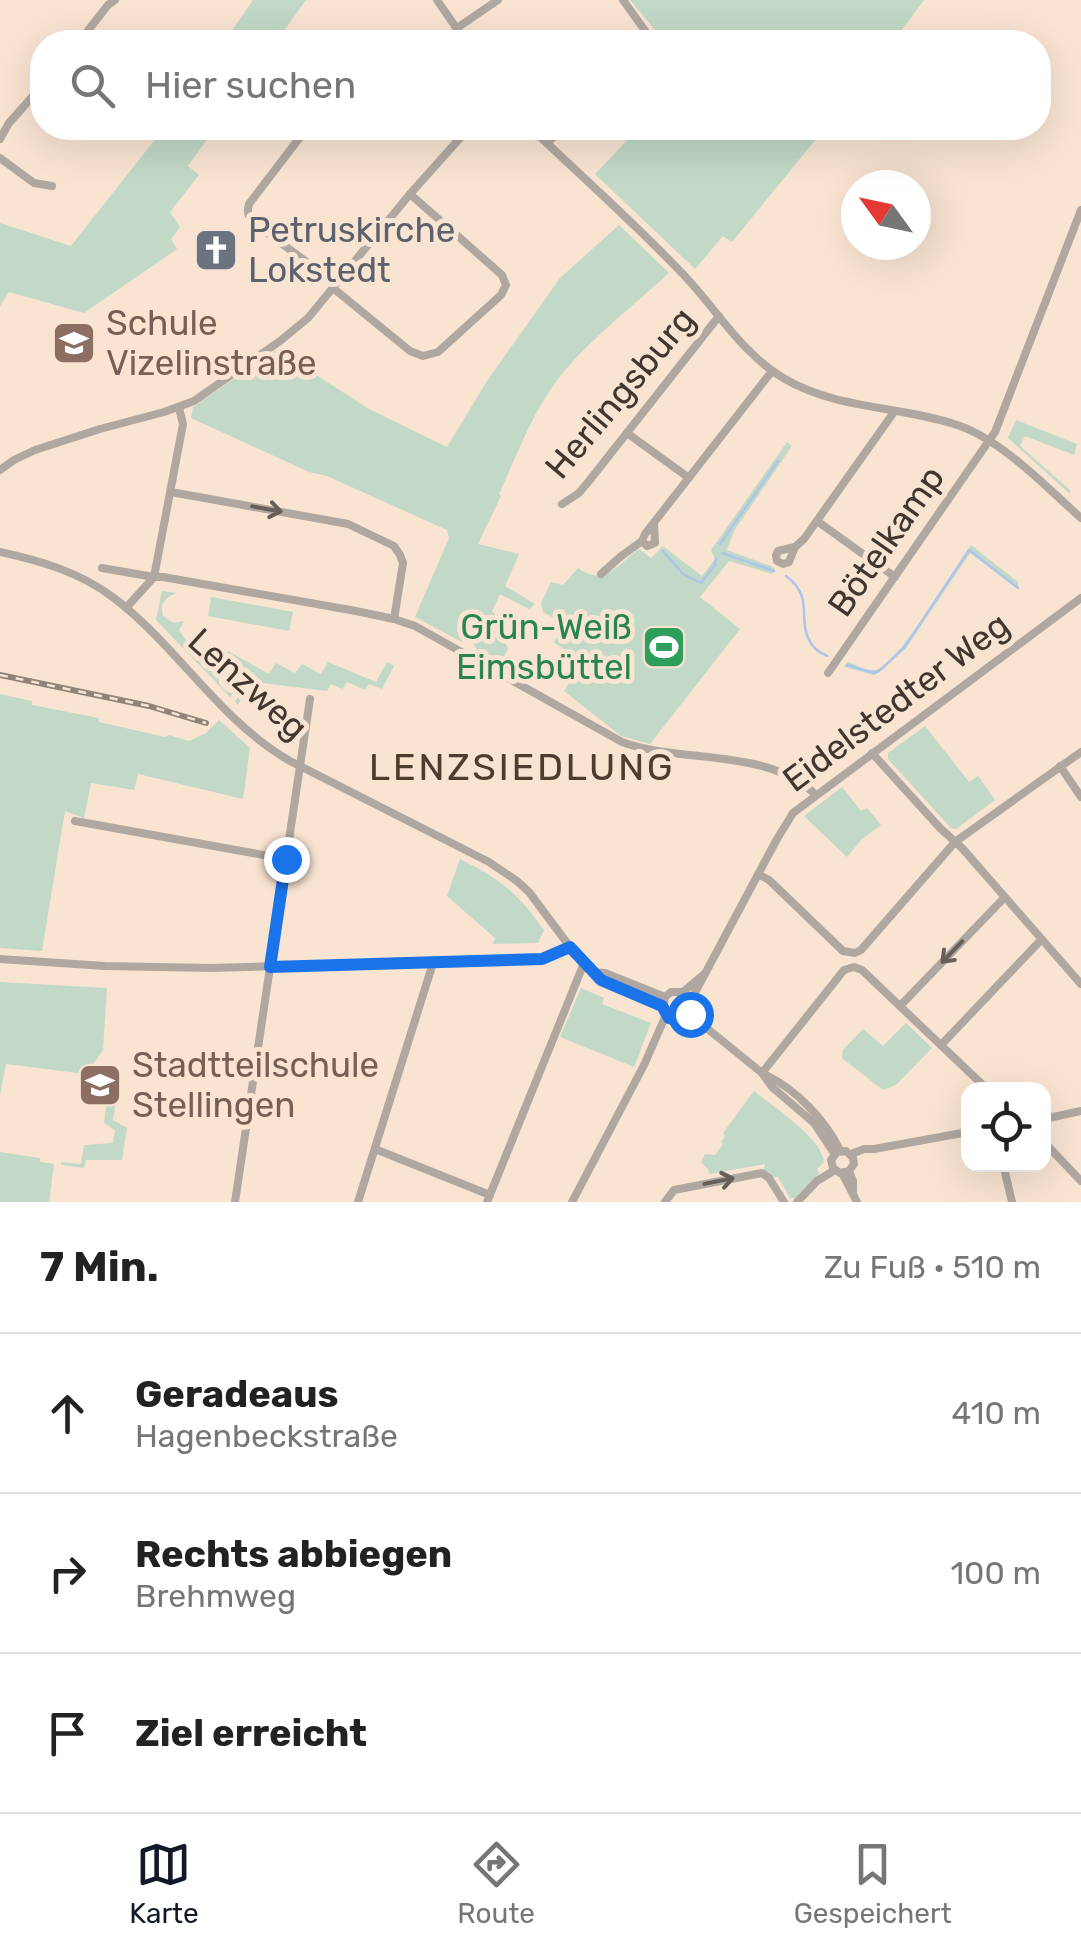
<!DOCTYPE html>
<html lang="de">
<meta charset="utf-8">
<style>
:root{--surface:#fff;--page:#f2f2f2;--text:#222;--muted:#767676;--line:#e0e0e0;--accent:#111827}
body{margin:0;font-family:Rubik,sans-serif;background:var(--page);color:var(--text)}
.controls{position:absolute;right:30px;bottom:30px;display:grid;overflow:hidden;border-radius:20px;box-shadow:0 10px 40px #0002}
.controls button{width:90px;height:90px;display:grid;place-items:center;padding:0;border:0;border-bottom:2px solid var(--line);background:var(--surface);color:var(--text);font:50px sans-serif}
.compass{position:absolute;left:841px;top:170px;width:90px;height:90px;border-radius:50%;background:var(--surface);box-shadow:0 10px 40px #0002;rotate:303deg}
.stop{position:absolute;width:30px;height:30px;margin:-22px;border:8px solid #1a73e8;border-radius:50%;background:#fff}
.stop.end{background:#1a73e8;border-color:#fff;box-shadow:0 2px 10px #0008}
.list{margin:0;padding:0;list-style:none}
h2{display:flex;justify-content:space-between;align-items:center;height:130px;margin:0;padding:0 40px;font-size:42px}
h2 small{font-size:32px;font-weight:400;color:var(--muted)}
.list li{display:grid;grid-template-columns:65px 1fr auto;gap:30px;align-items:center;box-sizing:border-box;height:160px;padding:0 40px;border-top:2px solid var(--line)}
.list b{display:block;font-size:38px;white-space:nowrap}
.list p{margin:0;font-size:32px;white-space:nowrap;color:var(--muted)}
.list em{font-size:32px;font-style:normal;color:var(--muted)}
.icon{flex:none;width:55px;height:55px;fill:none;stroke:currentColor;stroke-width:2;stroke-linecap:round;stroke-linejoin:round}
.map{position:relative;flex:none;width:1081px;height:1202px;overflow:hidden}
.search{position:absolute;background:var(--surface);box-shadow:0 10px 40px #0002;left:30px;right:30px;top:30px;height:110px;display:flex;align-items:center;gap:25px;box-sizing:border-box;padding:0 35px;border-radius:40px;color:var(--muted);font-size:38px}
.sheet{height:610px;background:var(--surface)}
nav{display:flex;justify-content:space-around;align-items:center;box-sizing:border-box;height:140px;border-top:2px solid var(--line);background:var(--surface);font-size:28px;color:var(--muted)}
nav a{display:grid;justify-items:center;gap:5px}
nav .on{color:var(--accent)}
.map>svg:first-child{display:block}
.green{fill:#c1d9c6}
.lines{fill:none;stroke-linecap:round;stroke-linejoin:round}
.stream{stroke:#adc4eb;stroke-width:2.5}
.minor{stroke:#b0a8a0;stroke-width:8}
.rail-casing{stroke:#918377;stroke-width:6}
.rail{stroke:#f9e4d2;stroke-width:2.5;stroke-dasharray:8;stroke-linecap:butt}
.oneway{stroke:#675f57}
.route{stroke:#1a73e8;stroke-width:12}
.labels{text-anchor:middle;dominant-baseline:central;stroke-width:10;stroke-linejoin:round;paint-order:stroke}
.worship-label{font-size:35px;fill:#5b616d;stroke:#f9e4d2;text-anchor:start}
.education-label{font-size:35px;fill:#785e54;stroke:#f9e4d2;text-anchor:start}
.street-label{font-size:35px;fill:#3f3730;stroke:#f9e4d2}
.leisure-label{font-size:35px;fill:#27864d;stroke:#f9e4d2;text-anchor:end}
.neighbourhood-label{font-size:38px;letter-spacing:2.5px;fill:#4e3d2e;stroke:#f9e4d2}
</style>
<div class="map">
<svg width="1081" height="1202" viewBox="0 0 1081 1202">
<rect width="100%" height="100%" fill="#f9e4d2"/>
<!-- green -->
<g class="green">
<polygon points="253,0 306,0 276,42 224,42"/>
<polygon points="630,0 924,0 893,42 665,42"/>
<polygon points="164,128 215,128 188,166 199,175 170,212 180,227 171,239 177,249 84,313 9,292 0,306 0,223 71,246"/>
<polygon points="639,128 825,128 732,242 723,236 695,269 595,174"/>
<path d="M 619,225 L 669,273 C 631,308 574,351 547,395 C 528,424 514,462 499,494 L 501,496 L 478,544 L 519,554 L 505,586 L 535,604 L 529,609 L 500,594 L 492,612 L 497,616 L 496,620 L 508,649 L 501,663 L 477,650 L 473,643 L 460,641 L 415,617 L 449,538 L 447,530 L 327,476 L 309,472 L 191,418 L 193,407 L 282,346 L 296,362 L 369,409 L 447,447 L 487,381 L 560,278 Z"/>
<polygon points="1016,420 1077,444 1074,455 1025,436 1020,446 1070,490 1070,494 1008,438"/>
<path d="M 787,442 L 792,446 L 734,531 L 727,550 L 771,566 L 775,569 L 772,574 L 729,561 L 700,597 L 740,629 L 650,744 L 621,736 L 564,691 L 579,667 L 566,660 L 563,649 L 554,642 L 565,625 L 543,612 L 541,603 L 551,582 L 563,585 L 578,568 C 605,587 617,565 639,549 L 651,558 L 663,546 L 702,576 L 715,559 L 711,550 Z"/>
<path d="M 971,545 L 1018,582 L 1018,588 L 970,553 L 906,648 L 874,675 L 844,667 L 848,662 C 856,665 870,673 879,669 C 902,657 954,570 971,545 Z"/>
<path d="M 162,591 L 177,593 C 167,597 159,601 163,616 L 174,623 L 184,621 L 179,630 L 187,642 L 220,663 L 228,651 L 269,674 L 276,663 L 295,673 L 302,664 L 321,674 L 328,662 L 376,682 L 387,662 L 394,666 L 382,689 L 369,684 L 365,690 L 347,682 L 342,689 L 331,684 L 327,691 L 255,682 L 248,687 L 238,705 L 235,701 C 279,641 185,672 232,694 L 231,698 L 156,620 Z"/>
<polygon points="211,597 293,612 289,631 208,616"/>
<polygon points="0,694 32,701 32,705 99,718 99,722 165,737 169,735 189,741 206,733 219,720 250,748 243,799 138,774 134,790 91,783 84,818 65,811 42,951 0,948"/>
<polygon points="925,726 969,782 978,776 995,800 956,829 951,828 888,759 888,753"/>
<polygon points="842,787 861,811 867,808 881,825 862,839 847,857 804,816"/>
<path d="M 460,859 C 500,879 518,893 544,930 L 538,943 L 493,944 L 495,938 L 447,896 Z"/>
<polygon points="0,982 107,988 103,1050 86,1074 6,1064 0,1096"/>
<polygon points="581,988 604,998 602,1004 651,1023 634,1067 560,1037"/>
<polygon points="906,1023 932,1048 896,1085 883,1090 842,1058 843,1050 863,1029 883,1046"/>
<polygon points="92,1086 109,1088 116,1099 113,1120 127,1128 122,1160 86,1160 84,1168 61,1165 61,1162 81,1164 84,1145 113,1143 115,1130 104,1123 107,1098 105,1094 91,1093"/>
<path d="M 754,1091 C 773,1107 822,1138 824,1162 L 817,1169 L 819,1174 L 795,1198 L 790,1198 L 778,1177 L 771,1177 L 764,1170 L 765,1164 L 709,1174 L 708,1169 L 701,1162 L 705,1154 L 715,1155 L 723,1144 L 721,1142 L 725,1136 L 723,1133 Z"/>
<polygon points="0,1152 40,1158 40,1162 54,1164 49,1202 0,1202"/>
</g>
<g class="lines">
<!-- stream -->
<g class="stream">
<polyline points="720,544 778,461"/>
<polyline points="663,551 683,574 701,583 715,565 716,559"/>
<polyline points="722,553 774,571"/>
<path d="M 786,576 C 817,599 794,621 813,646 C 816,651 822,653 827,656"/>
<polyline points="847,665 874,673 879,671 904,648 969,550 1018,588"/>
</g>
<!-- minor -->
<g class="minor">
<polyline points="437,0 466,42"/>
<polyline points="623,0 651,39 650,42"/>
<polyline points="457,28 498,0"/>
<polyline points="79,42 108,5 115,0"/>
<path d="M 307,128 L 249,204 C 246,214 249,218 257,225 L 336,284"/>
<path d="M 531,128 C 580,175 632,221 679,270 C 715,306 740,353 785,379 C 838,410 903,406 960,426 C 1004,442 1046,487 1081,518"/>
<polyline points="0,139 9,123 42,86"/>
<polyline points="547,143 563,128"/>
<polyline points="0,158 34,183 52,186"/>
<polyline points="333,288 410,351 423,356 438,352 501,295 506,285 502,275 410,194"/>
<polyline points="627,433 689,478"/>
<polyline points="0,470 14,460 35,450 100,429 164,412 194,401 280,341 308,318 410,194 469,128"/>
<polyline points="171,492 348,524 394,546 400,555 403,563 394,619"/>
<polyline points="562,504 579,493 589,481 719,316"/>
<polyline points="817,521 895,577"/>
<polyline points="654,523 655,543 647,546 642,541 645,534 772,371"/>
<polyline points="795,547 778,551 776,555 777,561 783,564 789,562 795,547 804,539 894,412"/>
<path d="M 0,552 C 41,561 80,572 114,598 C 177,646 220,721 290,761 L 489,862 L 517,881 L 529,892 L 576,955 L 601,980 L 662,1006"/>
<polyline points="102,568 154,577 183,424 179,408"/>
<polyline points="601,574 620,557 642,541"/>
<path d="M 126,608 L 154,577 L 163,577 L 356,611 L 394,619 L 415,626 L 622,742 C 681,764 767,747 816,795"/>
<polyline points="828,673 995,432 1081,210"/>
<polyline points="872,753 940,828 962,848 1081,984"/>
<polyline points="1060,766 1081,797"/>
<polyline points="75,821 286,859"/>
<polyline points="758,874 769,880 843,951 855,953 861,950 955,842 1081,752"/>
<polyline points="0,959 105,966 211,968 542,959 570,947"/>
<polyline points="593,972 605,973 665,997"/>
<polyline points="683,992 691,1000 692,1011 683,1020 673,1020 663,1011 665,997 671,992 683,992 703,975"/>
<polyline points="691,1000 777,839 793,813 1081,598"/>
<polyline points="900,1006 1004,898"/>
<polyline points="692,1011 709,1030 762,1073 772,1087 814,1123 834,1153"/>
<polyline points="683,1020 709,1030"/>
<polyline points="941,1045 1041,940"/>
<polyline points="762,1073 844,970 854,967 862,970 988,1090"/>
<path d="M 766,1075 C 797,1090 825,1120 840,1150"/>
<polyline points="1044,1119 1081,1111"/>
<polyline points="1044,1142 1081,1181"/>
<polyline points="375,1149 490,1195"/>
<polyline points="851,1154 864,1149 874,1149 968,1132"/>
<polyline points="1003,1164 1012,1202"/>
<polyline points="849,1171 840,1173 833,1168 831,1160 837,1152 846,1151 853,1158 854,1164 849,1171 853,1181 853,1191"/>
<polyline points="842,1173 857,1202"/>
<polyline points="235,1202 310,699"/>
<polyline points="358,1202 433,963"/>
<polyline points="487,1202 584,963"/>
<polyline points="572,1202 644,1065 666,1015"/>
<polyline points="665,1202 674,1190 762,1173 769,1178 784,1202"/>
<polyline points="797,1202 817,1181 835,1170"/>
</g>
<!-- rail casing -->
<g class="rail-casing">
<polyline id="rail" points="0,675 149,706 206,723"/>
</g>
<!-- rail -->
<use href="#rail" class="rail"/>
</g>
<!-- one-way arrows -->
<defs><path id="oneway-shaft" d="M-6 0H5M1.5-3L5.5 0L1.5 3" fill="none" stroke-width="1.6" stroke-linecap="round" stroke-linejoin="round" transform="scale(2.5)"/></defs>
<g class="oneway">
<use href="#oneway-shaft" transform="translate(267 509) rotate(10)"/>
<use href="#oneway-shaft" transform="translate(952 952) rotate(134)"/>
<use href="#oneway-shaft" transform="translate(719 1181) rotate(-11)"/>
</g>
<g class="lines">
<!-- route -->
<polyline class="route" points="286,859 270,967 542,959 570,947 601,980 662,1006 669,1018 680,1020 690,1014"/>
</g>
<!-- icons -->
<defs>
<g id="church-square" transform="scale(2.25)"><rect x="-9" y="-9" width="18" height="18" rx="4" fill="#6b7280" stroke="#f9e4d2"/><path d="M-1.2-6h2.4v3.5h3.3v2.4h-3.3V6h-2.4V-.1h-3.3v-2.4h3.3Z" fill="#fff"/></g>
<g id="school-square" transform="scale(2.25)"><rect x="-9" y="-9" width="18" height="18" rx="4" fill="#8d6e63" stroke="#f9e4d2"/><path d="M0-5L7-2L0 1L-7-2ZM-4 1L0 2.5L4 1V4Q0 6-4 4Z" fill="#fff"/></g>
<g id="stadium-square" transform="scale(2.25)"><rect x="-9" y="-9" width="18" height="18" rx="4" fill="#2e9e5b" stroke="#f9e4d2"/><path d="M0-5a6.5 5 0 1 0 0 10a6.5 5 0 1 0 0-10ZM-3.5-1.8h7v3.6h-7Z" fill="#fff"/></g>
</defs>
<g fill-rule="evenodd">
<use href="#church-square" x="216" y="250"/>
<use href="#school-square" x="74" y="343"/>
<use href="#stadium-square" x="664" y="647"/>
<use href="#school-square" x="100" y="1085"/>
</g>
<g class="labels">
<!-- worship labels -->
<g class="worship-label">
<text x="248" y="230">Petruskirche<tspan x="248" dy="40">Lokstedt</tspan></text>
</g>
<!-- education labels -->
<g class="education-label">
<text x="106" y="323">Schule<tspan x="106" dy="40">Vizelinstraße</tspan></text>
<text x="132" y="1065">Stadtteilschule<tspan x="132" dy="40">Stellingen</tspan></text>
</g>
<!-- street labels -->
<g class="street-label">
<text transform="translate(620 393) rotate(-50)">Herlingsburg</text>
<text transform="translate(886 541) rotate(-55)">Bötelkamp</text>
<text transform="translate(248 684) rotate(42)">Lenzweg</text>
<text transform="translate(896 702) rotate(-37)">Eidelstedter Weg</text>
</g>
<!-- leisure labels -->
<g class="leisure-label">
<text x="632" y="627">Grün-Weiß<tspan x="632" dy="40">Eimsbüttel</tspan></text>
</g>
<!-- neighbourhood labels -->
<g class="neighbourhood-label">
<text x="522" y="767">LENZSIEDLUNG</text>
</g>
</g>
</svg>
<div class="controls">
<button><svg class="icon" aria-label="locate" viewBox="0 0 24 24"><circle cx="12" cy="12" r="6"/><path d="M12 2v4M12 18v4M2 12h4M18 12h4"/></svg></button>
</div>
<svg class="compass" viewBox="-18 -18 36 36"><path d="M0-13l5 13h-10z" fill="#e53935"/><path d="M0 13l5-13h-10z" fill="#767676"/></svg>
<div class="stop" style="left:690px;top:1014px"></div>
<div class="stop end" style="left:286px;top:859px"></div>
<div class="search"><svg class="icon" aria-label="search" viewBox="0 0 24 24"><circle cx="10" cy="10" r="6"/><path d="M15 15l6 6"/></svg>Hier suchen</div>
</div>
<section class="sheet">
<h2>7 Min.<small>Zu Fuß · 510 m</small></h2>
<ul class="list">
<li><svg class="icon" aria-label="ahead" viewBox="0 0 24 24"><path d="M12 20V5M6 11l6-6 6 6"/></svg><div><b>Geradeaus</b><p>Hagenbeckstraße</p></div><em>410 m</em></li>
<li><svg class="icon" aria-label="right" viewBox="0 0 24 24"><path d="M7 20v-9h11M14 6l5 5-5 5"/></svg><div><b>Rechts abbiegen</b><p>Brehmweg</p></div><em>100 m</em></li>
<li><svg class="icon" aria-label="arrive" viewBox="0 0 24 24"><path d="M6 21V4h12l-3 4 3 4H6"/></svg><div><b>Ziel erreicht</b></div></li>
</ul>
</section>
<nav>
<a class="on"><svg class="icon" aria-label="map" viewBox="0 0 24 24"><path d="M3 6l6-2 6 2 6-2v14l-6 2-6-2-6 2zM9 4v14M15 6v14"/></svg>Karte</a>
<a><svg class="icon" aria-label="directions" viewBox="0 0 24 24"><path d="M12 3l9 9-9 9-9-9zM9 14v-3h6M13 9l2 2-2 2"/></svg>Route</a>
<a><svg class="icon" aria-label="saved" viewBox="0 0 24 24"><path d="M7 4h10v16l-5-4-5 4z"/></svg>Gespeichert</a>
</nav>
